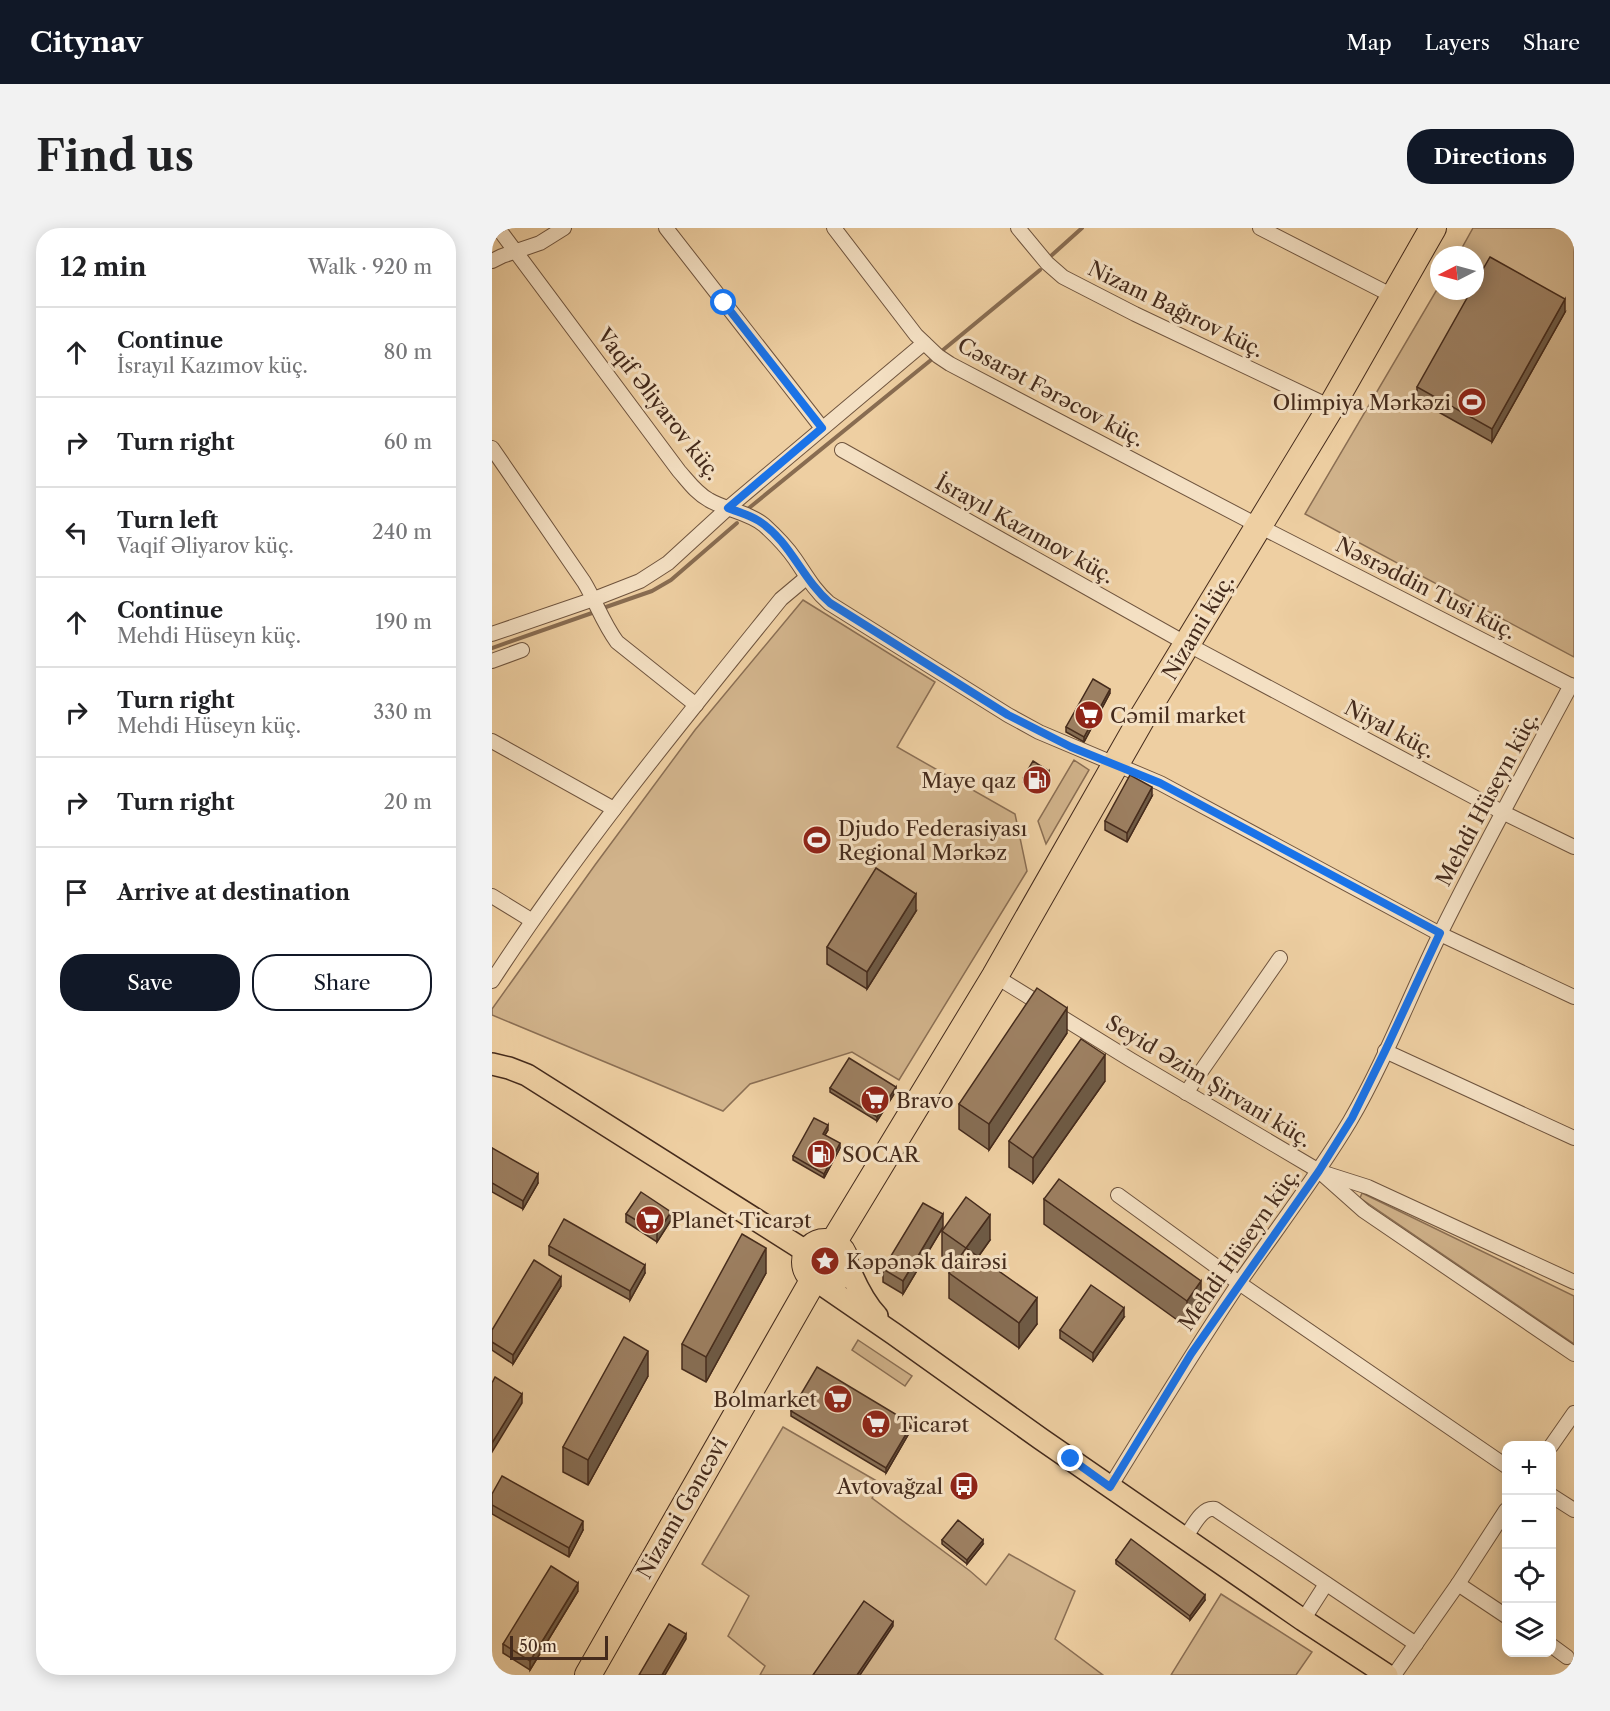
<!DOCTYPE html>
<meta charset="utf-8">
<style>
:root{--surface:#fff;--page:#f2f2f2;--text:#202124;--muted:#757577;--line:#e0e0e0;--accent:#111827}
body{margin:0;font-family:"Libre Caslon Text",serif;background:var(--page);color:var(--text)}
.controls{position:absolute;right:18px;bottom:18px;display:grid;overflow:hidden;border-radius:12px;box-shadow:0 3px 15px #0003}
.controls button{width:54px;height:54px;display:grid;place-items:center;padding:0;border:0;border-bottom:2px solid var(--line);background:var(--surface);color:var(--text);font:30px sans-serif}
.compass{position:absolute;left:938px;top:18px;width:54px;height:54px;border-radius:50%;background:var(--surface);box-shadow:0 3px 15px #0003;rotate:264deg}
.scale{position:absolute;left:18px;bottom:15px;width:98px;box-sizing:border-box;padding-left:6px;border:3px solid #452b1c;border-top:0;font-size:16px;line-height:21px;white-space:nowrap;color:#452b1c;-webkit-text-stroke:4px #f4e0c3;paint-order:stroke}
.stop{position:absolute;width:18px;height:18px;margin:-14px;border:4px solid #1a73e8;border-radius:50%;background:#fff}
.stop.end{background:#1a73e8;border-color:#fff;box-shadow:0 2px 6px #0008}
.list{margin:0;padding:0;list-style:none}
h2{display:flex;justify-content:space-between;align-items:center;height:78px;margin:0;padding:0 24px;font-size:26px}
h2 small{font-size:20px;font-weight:400;color:var(--muted)}
.list li{display:grid;grid-template-columns:39px 1fr auto;gap:18px;align-items:center;box-sizing:border-box;height:90px;padding:0 24px;border-top:2px solid var(--line)}
.list b{display:block;font-size:22px;white-space:nowrap}
.list p{margin:0;font-size:20px;white-space:nowrap;color:var(--muted)}
.list em{font-size:20px;font-style:normal;color:var(--muted)}
.actions{display:flex;gap:12px;padding:18px 24px}
.actions a{flex:1;padding:14px 0;border:2px solid var(--accent);border-radius:24px;text-align:center;font-size:21px;color:var(--accent)}
.actions .main{background:var(--accent);color:#fff}
.icon{flex:none;width:33px;height:33px;fill:none;stroke:currentColor;stroke-width:2;stroke-linecap:round;stroke-linejoin:round}
.map{position:relative;flex:none;width:1082px;height:1447px;overflow:hidden;border-radius:24px}
header{display:flex;align-items:center;gap:36px;box-sizing:border-box;height:84px;padding:0 30px;background:var(--accent);color:#fff}
header strong{font-size:28px}
nav{display:flex;gap:33px;margin-inline-start:auto;font-size:21px}
.intro{display:flex;align-items:center;justify-content:space-between;box-sizing:border-box;height:144px;padding:0 36px}
h1{margin:0;font-size:42px}
.button{padding:15px 27px;border-radius:24px;background:var(--accent);color:#fff;font-size:21px;font-weight:700}
main{display:flex;gap:36px;padding:0 36px}
aside{flex:1;background:var(--surface);border-radius:24px;box-shadow:0 3px 15px #0003}
.map>svg:first-child{display:block}
.green{fill:#d1b38b;stroke:#8b6f54;stroke-width:1.5}
.lines{fill:none;stroke-linecap:round;stroke-linejoin:round}
.stream{stroke:#886c51;stroke-width:4}
.street-casing{stroke:#6f543e;stroke-width:16}
.primary-casing{stroke:#452b1c;stroke-width:24}
.highway-casing{stroke:#452b1c;stroke-width:28}
.street{stroke:#f4e0c3;stroke-width:14}
.primary{stroke:#eecfa2;stroke-width:21}
.highway{stroke:#eecfa2;stroke-width:26}
.wall{fill:#876e54;stroke:#452b1c;stroke-width:1.5}
.shaded-wall{fill:#6e5a45;stroke:#452b1c;stroke-width:1.5}
.building{fill:#9d8062;stroke:#452b1c;stroke-width:1.5}
.route{stroke:#1a73e8;stroke-width:8}
.labels{text-anchor:middle;dominant-baseline:central;stroke-width:6;stroke-linejoin:round;paint-order:stroke}
.street-label{font-size:21px;fill:#452b1c;stroke:#f4e0c3}
.poi-label{font-size:21px;fill:#452b1c;stroke:#f4e0c3;text-anchor:start}
</style>
<header>
<strong>Citynav</strong>
<nav><a>Map</a><a>Layers</a><a>Share</a></nav>
</header>
<div class="intro"><h1>Find us</h1><a class="button">Directions</a></div>
<main>
<aside>
<h2>12 min<small>Walk · 920 m</small></h2>
<ul class="list">
<li><svg class="icon" aria-label="ahead" viewBox="0 0 24 24"><path d="M12 20V5M6 11l6-6 6 6"/></svg><div><b>Continue</b><p>İsrayıl Kazımov küç.</p></div><em>80 m</em></li>
<li><svg class="icon" aria-label="right" viewBox="0 0 24 24"><path d="M7 20v-9h11M14 6l5 5-5 5"/></svg><div><b>Turn right</b></div><em>60 m</em></li>
<li><svg class="icon" aria-label="left" viewBox="0 0 24 24"><path d="M17 20v-9H6M10 6l-5 5 5 5"/></svg><div><b>Turn left</b><p>Vaqif Əliyarov küç.</p></div><em>240 m</em></li>
<li><svg class="icon" aria-label="ahead" viewBox="0 0 24 24"><path d="M12 20V5M6 11l6-6 6 6"/></svg><div><b>Continue</b><p>Mehdi Hüseyn küç.</p></div><em>190 m</em></li>
<li><svg class="icon" aria-label="right" viewBox="0 0 24 24"><path d="M7 20v-9h11M14 6l5 5-5 5"/></svg><div><b>Turn right</b><p>Mehdi Hüseyn küç.</p></div><em>330 m</em></li>
<li><svg class="icon" aria-label="right" viewBox="0 0 24 24"><path d="M7 20v-9h11M14 6l5 5-5 5"/></svg><div><b>Turn right</b></div><em>20 m</em></li>
<li><svg class="icon" aria-label="arrive" viewBox="0 0 24 24"><path d="M6 21V4h12l-3 4 3 4H6"/></svg><div><b>Arrive at destination</b></div></li>
</ul>
<div class="actions"><a class="main">Save</a><a>Share</a></div>
</aside>
<div class="map">
<svg width="1082" height="1447" viewBox="0 0 1082 1447">
<rect width="100%" height="100%" fill="#eecfa2"/>
<filter id="stains"><feTurbulence type="fractalNoise" baseFrequency=".00333" numOctaves="4"/><feColorMatrix values="0 0 0 0 .2 0 0 0 0 .09 0 0 0 0 .02 0 0 0 .5 -.17"/></filter>
<radialGradient id="worn" r=".72"><stop offset=".6" stop-color="#630" stop-opacity="0"/><stop offset="1" stop-color="#630" stop-opacity=".3"/></radialGradient>
<!-- green -->
<g class="green">
<polygon points="981,0 1082,0 1082,429 813,286 947,58 947,63 983,63 983,27 966,27"/>
<polygon points="311,372 443,454 405,519 523,586 535,643 407,852 360,824 258,856 231,883 0,787 0,781 103,637 203,502"/>
<polygon points="582,532 597,542 554,616 546,593"/>
<polygon points="870,965 1082,1068 1082,1116 868,970"/>
<polygon points="366,1112 420,1148 413,1158 360,1122"/>
<polygon points="291,1199 390,1256 380,1270 478,1343 494,1357 517,1326 583,1363 563,1411 611,1447 268,1447 273,1438 236,1408 257,1368 210,1336"/>
<polygon points="729,1366 820,1424 804,1447 679,1447"/>
</g>
<g class="lines">
<!-- stream -->
<g class="stream">
<polyline points="560,27 590,0"/>
<polyline points="451,122 548,42"/>
<polyline points="257,280 439,132"/>
<polyline points="114,379 160,363 179,352 245,295"/>
<polyline points="0,420 100,385"/>
</g>
<!-- street casing -->
<g class="street-casing">
<g id="street">
<path d="M 6,0 L 187,243 C 196,253 204,265 217,272 C 234,282 256,284 272,297 C 283,307 294,318 303,331 C 314,347 322,362 337,375 L 516,487 L 547,504 L 668,555 L 948,706 L 1082,769"/>
<polyline points="174,0 330,200"/>
<polyline points="342,0 424,107 446,128 458,136 767,298 1082,459"/>
<polyline points="526,0 555,35 571,49 643,86 839,179"/>
<polyline points="768,0 903,69"/>
<polyline points="0,33 10,28 48,15 72,0"/>
<path d="M 0,220 L 92,354 C 104,374 111,395 125,414 L 204,477"/>
<polyline points="350,222 695,416 1010,584 1082,619"/>
<polyline points="0,406 102,371 148,353 176,335 236,280 432,115"/>
<polyline points="0,433 30,422"/>
<polyline points="0,513 122,581"/>
<polyline points="0,668 39,692"/>
<polyline points="503,748 639,832 827,943 872,983 1082,1126"/>
<path d="M 0,753 C 87,619 189,495 289,371 L 314,350"/>
<polyline points="893,823 1082,910"/>
<polyline points="694,865 788,730"/>
<polyline points="832,945 876,959 1082,1054"/>
<polyline points="626,967 747,1055 1014,1238"/>
<polyline points="1059,1218 1082,1185"/>
<path d="M 618,1259 C 660,1191 701,1124 745,1058 C 783,1003 824,950 858,893 C 893,833 918,767 949,704 C 990,621 1035,539 1079,457"/>
<polyline points="1060,1268 1082,1282"/>
<path d="M 693,1310 C 701,1299 709,1279 723,1281 L 924,1416"/>
<polyline points="966,1356 1014,1388"/>
<polyline points="811,1392 834,1356"/>
<polyline points="1060,1418 1075,1429"/>
<polyline points="902,1447 966,1356 1014,1282"/>
</g>
</g>
<!-- primary casing -->
<g class="primary-casing">
<g id="primary">
<polyline points="0,836 17,840 35,847 315,1024"/>
<path d="M 351,1025 C 359,1047 369,1071 385,1088"/>
<polyline points="322,1051 402,1106 549,1211 811,1392 895,1447"/>
</g>
</g>
<!-- highway casing -->
<g class="highway-casing">
<g id="highway">
<circle cx="333" cy="1034" r="20"/>
<polyline points="341,1015 503,748 650,490 839,179 941,0"/>
<polyline points="96,1447 322,1051"/>
</g>
</g>
<!-- street -->
<use href="#street" class="street"/>
<!-- primary -->
<use href="#primary" class="primary"/>
<!-- highway -->
<use href="#highway" class="highway"/>
</g>
<!-- wall -->
<g class="wall">
<polygon points="1073,84 1000,214 925,172 925,159"/>
<polygon points="618,465 592,514 574,504 574,499"/>
<polygon points="557,547 546,564 531,554 531,550"/>
<polygon points="660,568 635,614 613,602 613,593"/>
<polygon points="424,683 375,761 335,736 335,719"/>
<polygon points="575,805 497,922 467,901 467,876"/>
<polygon points="613,853 541,955 517,939 517,913"/>
<polygon points="338,860 404,863 385,893 338,864"/>
<polygon points="336,902 333,907 348,920 332,950 301,932 301,928"/>
<polygon points="0,920 46,955 31,981 0,964"/>
<polygon points="552,971 709,1078 695,1099 552,996"/>
<polygon points="134,986 179,992 165,1014 134,994"/>
<polygon points="451,999 411,1066 391,1054 391,1041"/>
<polygon points="450,1003 498,1012 486,1029 545,1096 527,1120 457,1070 457,1045 462,1037 450,1028"/>
<polygon points="57,1018 153,1045 138,1072 57,1027"/>
<polygon points="274,1045 214,1154 190,1141 190,1116"/>
<polygon points="69,1058 21,1136 0,1122 0,1102"/>
<polygon points="632,1089 601,1133 568,1110 568,1102"/>
<polygon points="156,1148 96,1257 71,1244 71,1219"/>
<polygon points="299,1183 420,1200 394,1245 299,1188"/>
<polygon points="0,1266 91,1302 77,1329 0,1286"/>
<polygon points="450,1312 491,1316 475,1336 450,1316"/>
<polygon points="624,1332 713,1372 698,1392 624,1336"/>
<polygon points="86,1363 38,1442 11,1425 11,1416"/>
</g>
<!-- shaded-wall -->
<g class="shaded-wall">
<polygon points="1073,71 1073,84 1000,214 1000,201"/>
<polygon points="618,461 618,465 592,514 592,509"/>
<polygon points="557,543 557,547 546,564 546,559"/>
<polygon points="660,559 660,568 635,614 635,605"/>
<polygon points="424,666 424,683 375,761 375,744"/>
<polygon points="575,780 575,805 497,922 497,896"/>
<polygon points="613,827 613,853 541,955 541,930"/>
<polygon points="404,859 404,863 385,893 385,889"/>
<polygon points="336,897 336,902 331,910 331,906"/>
<polygon points="348,915 348,920 332,950 332,946"/>
<polygon points="46,946 46,955 31,981 31,973"/>
<polygon points="179,984 179,992 165,1014 165,1005"/>
<polygon points="451,986 451,999 411,1066 411,1053"/>
<polygon points="498,987 498,1012 474,1046 474,1020"/>
<polygon points="274,1020 274,1045 214,1154 214,1129"/>
<polygon points="153,1037 153,1045 138,1072 138,1063"/>
<polygon points="69,1049 69,1058 21,1136 21,1127"/>
<polygon points="709,1053 709,1078 695,1099 695,1073"/>
<polygon points="545,1070 545,1096 527,1120 527,1095"/>
<polygon points="632,1080 632,1089 601,1133 601,1125"/>
<polygon points="156,1123 156,1148 96,1257 96,1232"/>
<polygon points="30,1166 30,1175 0,1224 0,1215"/>
<polygon points="420,1196 420,1200 394,1245 394,1240"/>
<polygon points="91,1293 91,1302 77,1329 77,1320"/>
<polygon points="491,1312 491,1316 475,1336 475,1332"/>
<polygon points="86,1355 86,1363 38,1442 38,1433"/>
<polygon points="713,1367 713,1372 698,1392 698,1388"/>
<polygon points="401,1394 401,1398 368,1447 365,1447"/>
<polygon points="194,1406 194,1411 173,1447 170,1447"/>
</g>
<!-- building -->
<g class="building">
<polygon points="998,29 1073,71 1000,201 925,159 979,63 983,63 983,55"/>
<polygon points="601,451 618,461 592,509 574,499"/>
<polygon points="541,533 557,543 546,559 531,550"/>
<polygon points="638,547 660,559 635,605 613,593"/>
<polygon points="384,640 424,666 375,744 335,719"/>
<polygon points="545,760 575,780 497,896 467,876"/>
<polygon points="589,811 613,827 541,930 517,913"/>
<polygon points="357,830 404,859 385,889 338,860"/>
<polygon points="322,890 336,897 331,906 348,915 332,946 301,928"/>
<polygon points="0,920 46,946 31,973 0,955"/>
<polygon points="567,951 709,1053 695,1073 552,971"/>
<polygon points="149,964 179,984 165,1005 134,986"/>
<polygon points="474,969 498,987 474,1020 450,1003"/>
<polygon points="431,975 451,986 411,1053 391,1041"/>
<polygon points="72,991 153,1037 138,1063 57,1018"/>
<polygon points="250,1006 274,1020 214,1129 190,1116"/>
<polygon points="474,1020 545,1070 527,1095 457,1045"/>
<polygon points="42,1032 69,1049 21,1127 0,1114 0,1102"/>
<polygon points="599,1057 632,1080 601,1125 568,1102"/>
<polygon points="132,1109 156,1123 96,1232 71,1219"/>
<polygon points="325,1139 420,1196 394,1240 299,1183"/>
<polygon points="3,1149 30,1166 0,1215 0,1155"/>
<polygon points="10,1248 91,1293 77,1320 0,1277 0,1266"/>
<polygon points="466,1292 491,1312 475,1332 450,1312"/>
<polygon points="639,1311 713,1367 698,1388 624,1332"/>
<polygon points="59,1338 86,1355 38,1433 11,1416"/>
<polygon points="372,1373 401,1394 365,1447 321,1447"/>
<polygon points="177,1396 194,1406 170,1447 147,1447"/>
</g>
<g class="lines">
<!-- route -->
<path class="route" d="M 232,75 L 330,200 L 236,280 C 246,284 258,287 267,293 C 298,313 310,351 338,375 L 516,487 L 579,519 L 668,555 L 948,705 L 893,823 L 860,890 L 827,943 L 699,1126 L 618,1259 L 579,1231"/>
</g>
<!-- icons -->
<defs>
<g id="stadium-disc" transform="scale(1.5)"><circle r="9.5" fill="#8f2418" stroke="#f4e0c3"/><path d="M0-5a6.5 5 0 1 0 0 10a6.5 5 0 1 0 0-10ZM-3.5-1.8h7v3.6h-7Z" fill="#fff"/></g>
<g id="supermarket-disc" transform="scale(1.5)"><circle r="9.5" fill="#8f2418" stroke="#f4e0c3"/><path d="M-6-5.5h2.5l.6 2H6L4.5 2H-2.5L-4.4-4H-6ZM-1.5 3.2a1.3 1.3 0 1 0 .1 0ZM3 3.2a1.3 1.3 0 1 0 .1 0Z" fill="#fff"/></g>
<g id="fuel-disc" transform="scale(1.5)"><circle r="9.5" fill="#8f2418" stroke="#f4e0c3"/><path d="M-5.5-6h7V0h2V4h1.3V-2.5L3-4.5l.8-.8L6-3V5H2.5V1h-1V6h-7ZM-4.2-4.7v3.2H.2V-4.7Z" fill="#fff"/></g>
<g id="sight-disc" transform="scale(1.5)"><circle r="9.5" fill="#8f2418" stroke="#f4e0c3"/><path d="M0-6L1.8-2.2L6-1.7L2.9 1.2L3.7 5.4L0 3.3L-3.7 5.4L-2.9 1.2L-6-1.7L-1.8-2.2Z" fill="#fff"/></g>
<g id="bus-disc" transform="scale(1.5)"><circle r="9.5" fill="#8f2418" stroke="#f4e0c3"/><path d="M-5-6H5V4H4V6H2V4H-2V6H-4V4H-5ZM-3.5-4V0h7V-4ZM-3.5 1.2v1.5H-2V1.2ZM2 1.2v1.5H3.5V1.2Z" fill="#fff"/></g>
</defs>
<g fill-rule="evenodd">
<use href="#stadium-disc" x="980" y="174"/>
<use href="#supermarket-disc" x="597" y="487"/>
<use href="#fuel-disc" x="545" y="552"/>
<use href="#stadium-disc" x="325" y="612"/>
<use href="#supermarket-disc" x="383" y="872"/>
<use href="#fuel-disc" x="329" y="926"/>
<use href="#supermarket-disc" x="158" y="992"/>
<use href="#sight-disc" x="333" y="1033"/>
<use href="#supermarket-disc" x="346" y="1171"/>
<use href="#supermarket-disc" x="384" y="1196"/>
<use href="#bus-disc" x="472" y="1258"/>
</g>
<g class="labels">
<!-- street labels -->
<g class="street-label">
<text transform="translate(684 81) rotate(26)">Nizam Bağırov küç.</text>
<text transform="translate(559 164) rotate(28)">Cəsarət Fərəcov küç.</text>
<text transform="translate(167 176) rotate(52)">Vaqif Əliyarov küç.</text>
<text transform="translate(533 301) rotate(29)">İsrayıl Kazımov küç.</text>
<text transform="translate(934 360) rotate(27)">Nəsrəddin Tusi küç.</text>
<text transform="translate(706 399) rotate(-59)">Nizami küç.</text>
<text transform="translate(898 501) rotate(28)">Niyal küç.</text>
<text transform="translate(995 571) rotate(-62)">Mehdi Hüseyn küç.</text>
<text transform="translate(717 853) rotate(31)">Seyid Əzim Şirvani küç.</text>
<text transform="translate(747 1021) rotate(-55)">Mehdi Hüseyn küç.</text>
<text transform="translate(190 1280) rotate(-60)">Nizami Gəncəvi</text>
</g>
<!-- poi labels -->
<g class="poi-label">
<text x="959" y="174" text-anchor="end">Olimpiya Mərkəzi</text>
<text x="618" y="487">Cəmil market</text>
<text x="524" y="552" text-anchor="end">Maye qaz</text>
<text x="346" y="600">Djudo Federasiyası<tspan x="346" dy="24">Regional Mərkəz</tspan></text>
<text x="404" y="872">Bravo</text>
<text x="350" y="926">SOCAR</text>
<text x="179" y="992">Planet Ticarət</text>
<text x="354" y="1033">Kəpənək dairəsi</text>
<text x="325" y="1171" text-anchor="end">Bolmarket</text>
<text x="405" y="1196">Ticarət</text>
<text x="451" y="1258" text-anchor="end">Avtovağzal</text>
</g>
</g>
<rect width="100%" height="100%" filter="url(#stains)"/>
<rect width="100%" height="100%" fill="url(#worn)"/>
</svg>
<div class="controls">
<button>+</button>
<button>−</button>
<button><svg class="icon" aria-label="locate" viewBox="0 0 24 24"><circle cx="12" cy="12" r="6"/><path d="M12 2v4M12 18v4M2 12h4M18 12h4"/></svg></button>
<button><svg class="icon" aria-label="layers" viewBox="0 0 24 24"><path d="M12 4l9 5-9 5-9-5zM3 14l9 5 9-5"/></svg></button>
</div>
<svg class="compass" viewBox="-18 -18 36 36"><path d="M0-13l5 13h-10z" fill="#e53935"/><path d="M0 13l5-13h-10z" fill="#757577"/></svg>
<div class="scale">50 m</div>
<div class="stop" style="left:232px;top:75px"></div>
<div class="stop end" style="left:579px;top:1231px"></div>
</div>
</main>
